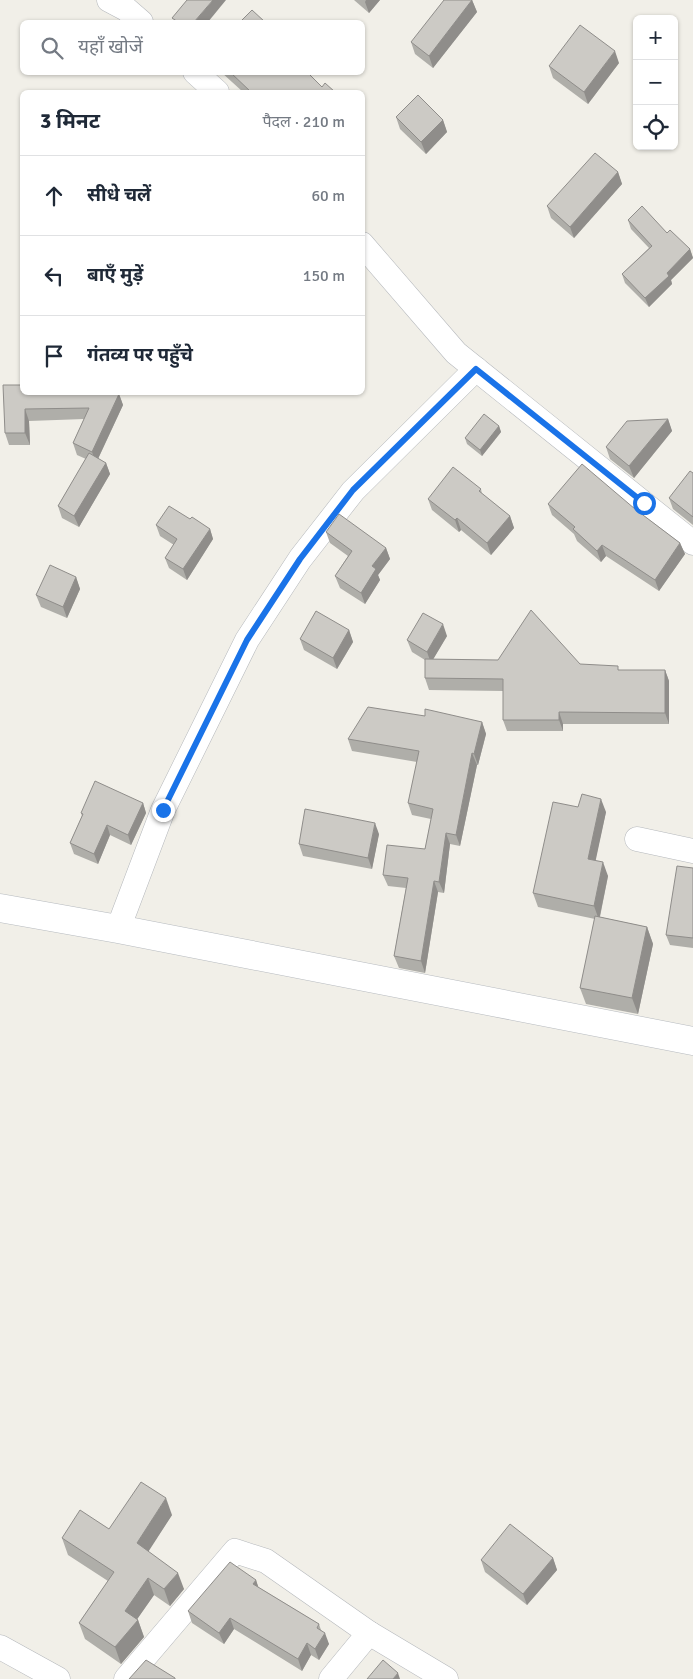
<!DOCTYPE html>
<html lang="hi">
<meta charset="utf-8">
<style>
:root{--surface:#fff;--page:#f6f6f7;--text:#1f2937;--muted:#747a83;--line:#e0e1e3}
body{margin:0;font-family:Signika,"Noto Sans Devanagari",sans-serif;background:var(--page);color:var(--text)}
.controls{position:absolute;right:15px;top:15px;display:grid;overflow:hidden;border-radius:8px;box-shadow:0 1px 4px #0004}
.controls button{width:45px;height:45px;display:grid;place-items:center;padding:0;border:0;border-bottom:1px solid var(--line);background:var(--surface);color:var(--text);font:25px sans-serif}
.stop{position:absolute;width:15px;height:15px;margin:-11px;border:4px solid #1a73e8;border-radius:50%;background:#fff}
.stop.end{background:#1a73e8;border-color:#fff;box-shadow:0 1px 5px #0008}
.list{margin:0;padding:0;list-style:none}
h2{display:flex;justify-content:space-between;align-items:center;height:65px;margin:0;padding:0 20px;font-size:21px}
h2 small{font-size:16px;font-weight:400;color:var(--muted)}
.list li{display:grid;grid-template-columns:32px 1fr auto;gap:15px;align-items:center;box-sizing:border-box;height:80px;padding:0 20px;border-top:1px solid var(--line)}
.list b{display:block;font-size:19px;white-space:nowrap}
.list em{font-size:16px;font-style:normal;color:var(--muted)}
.icon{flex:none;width:28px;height:28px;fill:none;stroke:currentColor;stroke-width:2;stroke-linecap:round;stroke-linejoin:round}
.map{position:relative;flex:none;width:693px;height:1679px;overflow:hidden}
.search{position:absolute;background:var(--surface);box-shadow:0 1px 4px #0004;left:20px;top:20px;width:345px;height:55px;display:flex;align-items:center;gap:12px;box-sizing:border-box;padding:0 18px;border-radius:8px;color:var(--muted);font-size:19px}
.panel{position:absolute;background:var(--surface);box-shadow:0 1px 4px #0004;left:20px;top:90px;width:345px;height:305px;border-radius:8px}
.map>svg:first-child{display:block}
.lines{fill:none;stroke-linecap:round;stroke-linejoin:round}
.street-casing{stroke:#b5b8bc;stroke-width:25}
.secondary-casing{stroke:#b6babf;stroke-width:29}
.street{stroke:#fff;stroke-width:24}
.secondary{stroke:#fff;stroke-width:28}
.wall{fill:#afaea9}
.shaded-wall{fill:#8f8d8a}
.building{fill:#cccac5;stroke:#8f8d8a}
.route{stroke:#1a73e8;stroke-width:6}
</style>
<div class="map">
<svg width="693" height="1679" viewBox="0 0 693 1679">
<rect width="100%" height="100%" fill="#f1efe8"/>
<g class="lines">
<!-- street casing -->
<g class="street-casing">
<g id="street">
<polyline points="109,0 126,9 141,22"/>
<polyline points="195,72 217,92"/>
<polyline points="362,244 456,353 693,543"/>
<polyline points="637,839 693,851"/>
<polyline points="118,929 163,810 247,640 300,559 353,491 476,369"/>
<polyline points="0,1647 58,1679"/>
<polyline points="126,1679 235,1551 266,1561 369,1633 446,1679"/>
<polyline points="331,1679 369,1633"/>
</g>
</g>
<!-- secondary casing -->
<g class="secondary-casing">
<polyline id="secondary" points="0,908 118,929 693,1041"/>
</g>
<!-- street -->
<use href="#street" class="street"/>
<!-- secondary -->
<use href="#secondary" class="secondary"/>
</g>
<!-- wall -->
<g class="wall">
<polygon points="354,0 380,0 369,13"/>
<polygon points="472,0 477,12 433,68 415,54 411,42"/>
<polygon points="619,63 588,104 553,78 549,66"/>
<polygon points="221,72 307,72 322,87 335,92 243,92"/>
<polygon points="396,117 443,120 447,132 426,154 400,129"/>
<polygon points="618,172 622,184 574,238 551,218 547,206"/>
<polygon points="628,220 667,233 690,249 693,258 671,280 672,284 649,307 625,283 622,274 649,248 631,229"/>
<polygon points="22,392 119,394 123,405 98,459 106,463 110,474 79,527 62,518 58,506 86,459 77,455 73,443 84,419 29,421 30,445 9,445 5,433"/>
<polygon points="668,419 672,431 634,478 610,459 606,447"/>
<polygon points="499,426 501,432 482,456 467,444 465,438"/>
<polygon points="693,473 693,525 673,509 669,498"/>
<polygon points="481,489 482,494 510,516 514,528 491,555 461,530 459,532 432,510 428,499"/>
<polygon points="548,504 635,509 680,543 685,554 659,591 606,556 601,562 577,541 574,534 552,515"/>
<polygon points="190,519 210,529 213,539 187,580 169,568 165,558 174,545 160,536 156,525"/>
<polygon points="326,532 386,548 390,559 378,575 380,580 365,604 340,588 335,576 348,556 330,543"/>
<polygon points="76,577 80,589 67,618 41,607 36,595"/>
<polygon points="349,630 353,642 337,669 304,650 300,639"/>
<polygon points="447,636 433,659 580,664 620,670 665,670 669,681 669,724 563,724 563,731 507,731 503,720 503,691 429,690 425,678 425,660 412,652 407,640"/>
<polygon points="425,716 482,722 486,734 478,765 477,765 460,846 450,844 444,893 438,892 425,973 399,968 394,956 406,888 388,886 383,875 425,849 431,819 412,815 408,803 417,762 352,751 348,739"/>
<polygon points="143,803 146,813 131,845 110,835 98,864 74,854 70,843 82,816 81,813"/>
<polygon points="578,807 606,812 595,861 608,876 600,917 647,927 653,944 638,1014 586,1004 580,988 595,919 538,907 533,893"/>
<polygon points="379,834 372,869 303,856 299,844"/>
<polygon points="693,868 693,948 670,945 666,935"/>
<polygon points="172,1515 148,1551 184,1589 170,1606 154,1595 137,1619 138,1620 144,1637 121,1664 85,1639 79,1623 108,1581 68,1555 62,1538 109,1529"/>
<polygon points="553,1558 557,1570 527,1605 485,1572 481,1560"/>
<polygon points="256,1580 258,1587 319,1624 321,1630 329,1644 319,1660 311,1655 302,1671 234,1629 224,1644 192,1623 188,1611"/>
</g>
<!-- shaded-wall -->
<g class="shaded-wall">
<polygon points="213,0 226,0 208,22 194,22"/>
<polygon points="366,0 380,0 369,13 365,2"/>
<polygon points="472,0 477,12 433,68 429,56"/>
<polygon points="615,51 619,63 588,104 584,92"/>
<polygon points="443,120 447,132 426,154 421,142"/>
<polygon points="618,172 622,184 574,238 570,227"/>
<polygon points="690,249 693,258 671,280 672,284 649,307 645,298 667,273"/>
<polygon points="119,394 123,405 96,463 92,452"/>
<polygon points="25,409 29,421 30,445 25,433"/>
<polygon points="668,419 672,431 634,478 629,466"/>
<polygon points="499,426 501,432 482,456 480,450"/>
<polygon points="106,463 110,474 79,527 74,516"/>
<polygon points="510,516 514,528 491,555 487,543"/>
<polygon points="457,518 461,530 459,532 455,520"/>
<polygon points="210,529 213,539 187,580 183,569"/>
<polygon points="680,543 685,554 659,591 655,580"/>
<polygon points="602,545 606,556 601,562 597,551"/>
<polygon points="386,548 390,559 378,575 380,580 365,604 361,593 372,566"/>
<polygon points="76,577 80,589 67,618 63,607"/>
<polygon points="443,624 447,636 431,663 427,652"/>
<polygon points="349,630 353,642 337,669 333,658"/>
<polygon points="665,670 669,681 669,724 665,713"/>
<polygon points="559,712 563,724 563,731 559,720"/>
<polygon points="482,722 486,734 478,765 474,754"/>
<polygon points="472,753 477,765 460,846 456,835"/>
<polygon points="601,799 606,812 593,873 588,859"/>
<polygon points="143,803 146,813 131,845 128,835"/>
<polygon points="375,823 379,834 372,869 368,858"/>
<polygon points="107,825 110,835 98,864 94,854"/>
<polygon points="446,833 450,844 444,893 439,882"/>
<polygon points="603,862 608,876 599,920 594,906"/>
<polygon points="434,881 438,892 425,973 421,961"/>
<polygon points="647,927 653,944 638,1014 632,998"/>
<polygon points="166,1498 172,1515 143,1560 137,1543"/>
<polygon points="553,1558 557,1570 527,1605 523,1594"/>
<polygon points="178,1573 184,1589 170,1606 164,1589"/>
<polygon points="148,1578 154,1595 131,1628 125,1611"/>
<polygon points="256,1580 260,1592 253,1584"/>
<polygon points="230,1618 234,1629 224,1644 219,1633"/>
<polygon points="138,1620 144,1637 121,1664 115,1647"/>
<polygon points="325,1633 329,1644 319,1660 315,1649"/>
<polygon points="307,1643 311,1655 302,1671 298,1659"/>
<polygon points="398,1673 400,1679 393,1679"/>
</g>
<!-- building -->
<g class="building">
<polygon points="187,0 213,0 194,22 178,22 172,18"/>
<polygon points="444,0 472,0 429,56 411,42"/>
<polygon points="252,10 265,22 240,22"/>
<polygon points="580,25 615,51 584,92 549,66"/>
<polygon points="230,72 307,72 322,87 325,83 335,92 251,92"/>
<polygon points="418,95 443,120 421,142 396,117"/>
<polygon points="595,153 618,172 570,227 547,206"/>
<polygon points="642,206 667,233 670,230 690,249 667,273 669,276 645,298 622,274 652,246 628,220"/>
<polygon points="3,385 22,385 22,392 116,392 119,394 92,452 73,443 89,408 25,409 25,433 5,433"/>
<polygon points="484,414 499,426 480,450 465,438"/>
<polygon points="668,419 629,466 606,447 627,421"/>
<polygon points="89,453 106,463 74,516 58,506"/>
<polygon points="582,464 635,509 680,543 655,580 602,545 597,551 573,529 575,527 548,504"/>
<polygon points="453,467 481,489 479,491 510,516 487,543 457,518 455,520 428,499"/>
<polygon points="690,471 693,473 693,517 669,498"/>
<polygon points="169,506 190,519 192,517 210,529 183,569 165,558 177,539 156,525"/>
<polygon points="339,514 386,548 372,566 376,569 361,593 335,576 352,551 326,532"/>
<polygon points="50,565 76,577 63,607 36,595"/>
<polygon points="531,610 580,664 618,666 618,670 665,670 665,713 559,712 559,720 503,720 503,679 425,678 425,659 498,660"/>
<polygon points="316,611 349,630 333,658 300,639"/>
<polygon points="423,613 443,624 427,652 407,640"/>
<polygon points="368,707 425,716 425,709 482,722 474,754 472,753 456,835 446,833 439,882 434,881 421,961 394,956 408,878 383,875 387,845 425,849 433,809 408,803 419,751 348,739"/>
<polygon points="95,781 143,803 128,835 107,825 94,854 70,843 83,814 81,813"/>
<polygon points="582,794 601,799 588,859 603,862 594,906 533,893 553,802 578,807"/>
<polygon points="305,809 375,823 368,858 299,844"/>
<polygon points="677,866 693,868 693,938 666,935"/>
<polygon points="595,916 647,927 632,998 580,988"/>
<polygon points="141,1482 166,1498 137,1543 178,1573 164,1589 148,1578 125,1611 138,1620 115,1647 79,1623 114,1572 62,1538 80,1510 109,1529"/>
<polygon points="510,1524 553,1558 523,1594 481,1560"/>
<polygon points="230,1562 256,1580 253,1584 319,1624 317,1628 325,1633 315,1649 307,1643 298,1659 230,1618 219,1633 188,1611"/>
<polygon points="146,1660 175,1678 175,1679 129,1679"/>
<polygon points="383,1660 398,1673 393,1679 367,1679"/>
</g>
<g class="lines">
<!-- route -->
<polyline class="route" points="163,810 247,640 300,559 353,490 476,369 644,503"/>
</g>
</svg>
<div class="controls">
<button>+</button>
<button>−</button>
<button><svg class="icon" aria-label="locate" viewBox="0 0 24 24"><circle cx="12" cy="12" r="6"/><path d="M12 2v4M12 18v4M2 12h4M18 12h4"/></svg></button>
</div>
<div class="stop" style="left:644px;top:503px"></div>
<div class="stop end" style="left:163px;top:810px"></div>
<div class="search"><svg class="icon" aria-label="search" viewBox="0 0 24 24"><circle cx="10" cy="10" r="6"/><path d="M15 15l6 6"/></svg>यहाँ खोजें</div>
<section class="panel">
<h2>3 मिनट<small>पैदल · 210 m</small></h2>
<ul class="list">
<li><svg class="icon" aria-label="ahead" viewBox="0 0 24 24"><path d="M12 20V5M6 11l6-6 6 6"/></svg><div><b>सीधे चलें</b></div><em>60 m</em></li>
<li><svg class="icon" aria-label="left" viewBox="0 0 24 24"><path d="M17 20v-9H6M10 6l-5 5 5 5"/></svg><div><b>बाएँ मुड़ें</b></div><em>150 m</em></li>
<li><svg class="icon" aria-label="arrive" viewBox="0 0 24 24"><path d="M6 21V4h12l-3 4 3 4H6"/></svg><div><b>गंतव्य पर पहुँचे</b></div></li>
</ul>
</section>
</div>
